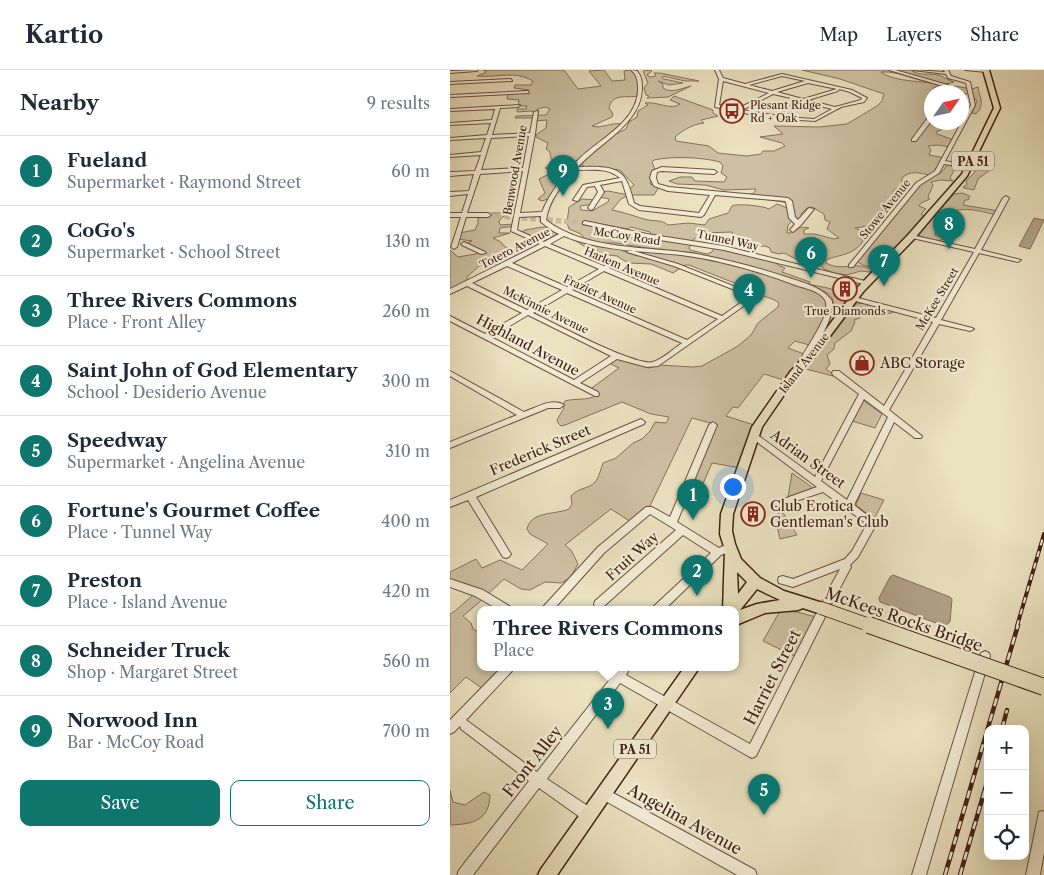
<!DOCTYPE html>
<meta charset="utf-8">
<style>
:root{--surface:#fff;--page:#f6f6f7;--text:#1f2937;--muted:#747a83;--line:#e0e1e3;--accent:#0f766e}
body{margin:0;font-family:"Libre Caslon Text",serif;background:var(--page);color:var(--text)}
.controls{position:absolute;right:15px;bottom:15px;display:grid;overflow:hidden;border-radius:10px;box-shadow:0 5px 20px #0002}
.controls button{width:45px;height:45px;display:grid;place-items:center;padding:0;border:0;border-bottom:1px solid var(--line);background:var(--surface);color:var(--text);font:25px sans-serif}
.compass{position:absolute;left:474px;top:15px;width:45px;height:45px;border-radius:50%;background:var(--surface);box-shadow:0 5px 20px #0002;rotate:56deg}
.you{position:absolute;left:282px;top:416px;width:18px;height:18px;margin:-12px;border:4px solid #fff;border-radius:50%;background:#1a73e8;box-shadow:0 0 0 8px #1a73e833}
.badge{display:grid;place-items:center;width:32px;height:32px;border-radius:50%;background:var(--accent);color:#fff;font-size:16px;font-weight:700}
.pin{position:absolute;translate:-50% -41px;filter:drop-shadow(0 1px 2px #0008)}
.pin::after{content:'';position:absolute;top:26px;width:18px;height:15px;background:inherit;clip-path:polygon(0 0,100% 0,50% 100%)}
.popup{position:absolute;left:27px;top:536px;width:262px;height:65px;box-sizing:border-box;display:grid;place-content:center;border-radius:10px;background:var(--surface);filter:drop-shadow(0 1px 4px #0005);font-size:16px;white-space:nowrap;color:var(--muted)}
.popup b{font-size:19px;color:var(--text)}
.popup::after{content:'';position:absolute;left:50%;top:100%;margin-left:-10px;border:10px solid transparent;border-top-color:var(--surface)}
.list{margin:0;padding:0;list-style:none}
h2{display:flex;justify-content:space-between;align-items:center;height:65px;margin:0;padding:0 20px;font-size:21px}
h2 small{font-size:16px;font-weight:400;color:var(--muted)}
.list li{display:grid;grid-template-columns:32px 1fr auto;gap:15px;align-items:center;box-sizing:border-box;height:70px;padding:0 20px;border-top:1px solid var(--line)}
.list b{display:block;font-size:19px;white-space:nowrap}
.list p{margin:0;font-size:16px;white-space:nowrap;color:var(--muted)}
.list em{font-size:16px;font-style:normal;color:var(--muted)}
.actions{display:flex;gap:10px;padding:15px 20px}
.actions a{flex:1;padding:11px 0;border:1px solid var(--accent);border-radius:10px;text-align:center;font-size:18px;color:var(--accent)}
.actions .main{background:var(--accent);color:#fff}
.icon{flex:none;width:28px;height:28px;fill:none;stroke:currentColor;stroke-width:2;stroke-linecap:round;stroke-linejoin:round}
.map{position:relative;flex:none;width:594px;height:805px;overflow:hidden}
header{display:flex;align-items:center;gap:30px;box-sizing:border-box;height:70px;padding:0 25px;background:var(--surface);border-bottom:1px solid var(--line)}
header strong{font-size:24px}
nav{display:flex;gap:28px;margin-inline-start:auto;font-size:18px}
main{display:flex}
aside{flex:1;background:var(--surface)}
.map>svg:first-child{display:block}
.green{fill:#cec1a3;stroke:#88715c;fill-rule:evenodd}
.water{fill:#b2a086;stroke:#856d59}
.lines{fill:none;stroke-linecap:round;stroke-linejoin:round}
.minor-tunnel{stroke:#c9bb9e;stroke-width:5.5;stroke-dasharray:5.5 3;stroke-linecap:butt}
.minor-casing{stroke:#6c5140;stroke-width:2}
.major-casing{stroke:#422115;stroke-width:3}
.minor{fill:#f2ecd6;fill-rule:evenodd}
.major{fill:#ebe2c0;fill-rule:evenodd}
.rail-far1-casing{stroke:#422115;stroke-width:4}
.rail-casing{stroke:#422115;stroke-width:4.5}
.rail-far1{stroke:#f2ecd6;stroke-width:2;stroke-dasharray:6;stroke-linecap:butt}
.rail{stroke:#f2ecd6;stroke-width:2.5;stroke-dasharray:8;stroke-linecap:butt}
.major-bridge-far1-casing{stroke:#422115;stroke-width:14;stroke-linecap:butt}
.major-bridge-casing{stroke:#422115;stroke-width:18;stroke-linecap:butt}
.major-bridge-far1{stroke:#ebe2c0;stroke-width:12}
.major-bridge{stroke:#ebe2c0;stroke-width:16}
.labels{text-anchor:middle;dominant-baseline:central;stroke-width:4.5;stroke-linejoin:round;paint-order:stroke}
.far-poi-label{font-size:11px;fill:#422115;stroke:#f2ecd6;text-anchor:start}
.far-street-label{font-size:11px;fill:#422115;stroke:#f2ecd6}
.shield{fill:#f2ecd6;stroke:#775e4f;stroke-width:1}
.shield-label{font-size:12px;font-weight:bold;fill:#422115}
.street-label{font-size:14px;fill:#422115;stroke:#f2ecd6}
.poi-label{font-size:14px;fill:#422115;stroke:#f2ecd6;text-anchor:start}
.near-street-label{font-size:16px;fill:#422115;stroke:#f2ecd6}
</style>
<header>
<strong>Kartio</strong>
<nav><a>Map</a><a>Layers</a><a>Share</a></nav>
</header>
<main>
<aside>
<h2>Nearby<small>9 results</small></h2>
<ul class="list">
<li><span class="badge">1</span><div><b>Fueland</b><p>Supermarket · Raymond Street</p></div><em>60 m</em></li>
<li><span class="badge">2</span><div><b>CoGo's</b><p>Supermarket · School Street</p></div><em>130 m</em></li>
<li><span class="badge">3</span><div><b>Three Rivers Commons</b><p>Place · Front Alley</p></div><em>260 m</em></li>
<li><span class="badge">4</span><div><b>Saint John of God Elementary</b><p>School · Desiderio Avenue</p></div><em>300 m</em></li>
<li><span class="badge">5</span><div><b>Speedway</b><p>Supermarket · Angelina Avenue</p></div><em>310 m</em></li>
<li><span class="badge">6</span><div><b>Fortune's Gourmet Coffee</b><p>Place · Tunnel Way</p></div><em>400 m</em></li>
<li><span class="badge">7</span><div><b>Preston</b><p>Place · Island Avenue</p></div><em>420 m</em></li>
<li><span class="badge">8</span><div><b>Schneider Truck</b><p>Shop · Margaret Street</p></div><em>560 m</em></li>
<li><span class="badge">9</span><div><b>Norwood Inn</b><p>Bar · McCoy Road</p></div><em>700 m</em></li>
</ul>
<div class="actions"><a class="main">Save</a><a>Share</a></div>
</aside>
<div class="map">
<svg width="594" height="805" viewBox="0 0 594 805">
<rect width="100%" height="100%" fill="#ebe2c0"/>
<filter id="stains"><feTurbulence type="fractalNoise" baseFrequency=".004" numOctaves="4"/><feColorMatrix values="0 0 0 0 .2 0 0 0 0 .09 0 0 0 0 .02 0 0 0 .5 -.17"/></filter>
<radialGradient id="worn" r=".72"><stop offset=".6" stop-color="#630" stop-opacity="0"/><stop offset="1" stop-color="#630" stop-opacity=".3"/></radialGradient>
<!-- green -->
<g class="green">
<path d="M 33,0 L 114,0 L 128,19 L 151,16 L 139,1 L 154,0 L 162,11 L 175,10 L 174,1 L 180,0 L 189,7 L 189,26 C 176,28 162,23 159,38 L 163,44 L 162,47 L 142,56 C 152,59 161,52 172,54 L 127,91 L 115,92 L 108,95 L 105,100 L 108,104 L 116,107 L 101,128 L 92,131 L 88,129 L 95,123 L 89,109 L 99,104 L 99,100 L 95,98 C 106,90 100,91 100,82 L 96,79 L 98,73 L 86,67 L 86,65 L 96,58 L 97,50 L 85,51 L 83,48 L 65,48 L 66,46 L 96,45 L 100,39 L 95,37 L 87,39 L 89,42 L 88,43 L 80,41 L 67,42 L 67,39 L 76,39 L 77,36 L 68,36 L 69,30 L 57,29 L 58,24 L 79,20 L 64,18 L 65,15 L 81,15 L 83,11 C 64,0 48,8 27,6 L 35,3 L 36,1 Z"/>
<path d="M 200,0 L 202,1 L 197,5 L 200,7 L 206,6 L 204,3 L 210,3 L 249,11 L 235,11 L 213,6 L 212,8 L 214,9 L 233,13 L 219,15 L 208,11 L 213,14 L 213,18 C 222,24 232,18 241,16 L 218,27 L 197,28 L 199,26 L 196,25 L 194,18 L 198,13 L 193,1 Z"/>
<path d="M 352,0 L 461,0 C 471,8 483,1 493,7 C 497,9 499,10 504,12 C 481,20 453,0 431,2 C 445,13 474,10 491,15 L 483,18 L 485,21 L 497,21 L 505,16 L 522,19 L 528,17 C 529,26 536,34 526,44 L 522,43 L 527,31 L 520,24 L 482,22 L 482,52 L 499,53 L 502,55 L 486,62 L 487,64 L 504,70 L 501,77 L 487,75 L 478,76 L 481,80 L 479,85 L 495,88 L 488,99 L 480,105 C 469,103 460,100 452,108 L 452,114 L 443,121 L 444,132 L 429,143 L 429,146 L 418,156 L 405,158 L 414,162 L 409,166 L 413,171 C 403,186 390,184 376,190 L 376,193 C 387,199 395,196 406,196 C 412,195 418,198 423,200 L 419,202 L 411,201 L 396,205 L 384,203 L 374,199 L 368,193 L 348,190 L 334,183 L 329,184 L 321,182 L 320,178 L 315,176 L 303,177 L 284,168 L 282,162 L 253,163 L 240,172 L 203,166 L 200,162 L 181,157 L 177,159 L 135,151 L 132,155 L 151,157 L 145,162 L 195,170 L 199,167 L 244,173 L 239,177 L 240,180 L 257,184 L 262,182 L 265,177 L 326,192 L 328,195 L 335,198 L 332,202 L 360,212 L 359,214 C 372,218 393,217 397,233 L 382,254 L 377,256 C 385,237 390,225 365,218 L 375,226 L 378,243 L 359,275 L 345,271 L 338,278 L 354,284 L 337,311 L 314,304 L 288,338 L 283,337 L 276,346 L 307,356 L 291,398 L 262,393 L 252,416 L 250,418 L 242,415 L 264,354 L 242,348 L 199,438 L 181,452 L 161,439 L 115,475 L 121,480 L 128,494 L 120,508 L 111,513 L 95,512 L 80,520 L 71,519 L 54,509 L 35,527 L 0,513 L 0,502 L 26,489 L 32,498 L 50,490 L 72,500 L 98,474 L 80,464 L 77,459 C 81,441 104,445 119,439 L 122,434 L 121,426 C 127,418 139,419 145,412 C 149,408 151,398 153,393 L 166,388 L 183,373 L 192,369 L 200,361 L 205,352 L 216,353 L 219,347 L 201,344 L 172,332 L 115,355 L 111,356 L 108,353 L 107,350 L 114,338 L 113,335 L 115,331 C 125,328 137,331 148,325 L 139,320 L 169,298 L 157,292 L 168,289 L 199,298 L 209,295 L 243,297 L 252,296 L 288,276 L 301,265 L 308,253 L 328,237 L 329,233 C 322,227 313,228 307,222 L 239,195 L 235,195 L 223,203 L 201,194 L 178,193 L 167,186 L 151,184 L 147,180 L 137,178 L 126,171 L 135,169 L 131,164 L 119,159 L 117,153 L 119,137 L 132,129 L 146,130 L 144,134 L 130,136 L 131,140 L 142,141 L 158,132 L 159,129 L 150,127 L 152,122 L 158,121 L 179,125 L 171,129 L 162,140 C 174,142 186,147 198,150 C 205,151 212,150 218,155 L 238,153 L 255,155 L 259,149 L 278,143 C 279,142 281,137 282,136 C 287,133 314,136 319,139 L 327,134 L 340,139 L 343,150 L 338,155 L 337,163 L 340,163 C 347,161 350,155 359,158 L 354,160 L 354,164 L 365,164 L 384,169 L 389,168 L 377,159 L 380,152 L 375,150 L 374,144 L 362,137 L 357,138 L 351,144 L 352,148 L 344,150 L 340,133 L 293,126 L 304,123 L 306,119 L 274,120 L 255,115 L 227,114 L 219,111 L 230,107 L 242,107 L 245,111 L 274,112 L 277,107 L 271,103 L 273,96 L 270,92 C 251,87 223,86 204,90 L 202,92 L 205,100 L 200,114 L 209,117 L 204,125 L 179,125 L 178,120 L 184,115 L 170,100 L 136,97 L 132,95 L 133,92 C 146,78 158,67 176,59 L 179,52 L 187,47 L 188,41 L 198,35 L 195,33 C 207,31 221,41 230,34 L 220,30 L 224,26 L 263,40 L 263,43 L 268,46 L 251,50 L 254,53 C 243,54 233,60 225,67 L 226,71 L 259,76 L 268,83 L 297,86 L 311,84 L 313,81 L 324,81 L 335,76 L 332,73 L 310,67 L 333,64 L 324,56 L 369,57 L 397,54 L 427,36 L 432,31 L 434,24 L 431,23 L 390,9 ZM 152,173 L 165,173 L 217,181 L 179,180 L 193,184 L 187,186 Z"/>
<polygon points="529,91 538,92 535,97 540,100 528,109 524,120 514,118 513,117 517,115 516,111 525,102 525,93"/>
<path d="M 502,94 L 507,95 L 500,108 L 503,111 L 491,110 L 481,112 L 483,115 L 478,127 L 480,129 L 471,133 L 469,136 L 476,139 L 471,144 L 477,147 L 431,198 C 422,197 412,197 406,190 L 469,114 L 492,102 L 497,95 Z"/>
<path d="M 512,123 L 520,126 L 518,130 L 515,130 L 513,135 L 549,141 L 547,145 C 529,141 511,135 495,145 C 492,147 488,153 484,156 L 486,160 L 485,165 L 494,168 L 488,172 L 467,165 L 504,124 Z"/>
<polygon points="41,143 68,143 67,146 54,146 49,151 50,155 65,154 65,156 50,158 49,163 60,163 43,168 51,172 55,177 75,183 53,194 37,194 29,196 18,206 16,211 0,221 0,180 8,187 31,183 15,174 22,171 7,169 9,163 25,160 28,153 28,148 37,147"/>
<polygon points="92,157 99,158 108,164 93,172 72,162 75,160"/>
<path d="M 413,233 L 445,241 C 438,247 423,241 414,238 L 408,242 L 410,248 L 404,250 L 405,252 L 401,261 L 385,273 L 384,279 L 377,285 L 380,294 L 376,299 L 383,304 L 383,306 L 356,299 L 406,234 Z"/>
<polygon points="413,330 432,344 425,358 402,351"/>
<polygon points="342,403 363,418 338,427"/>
<polygon points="411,423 434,430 424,449 406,435"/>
<polygon points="330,438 347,465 330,469 326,452"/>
<polygon points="24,524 33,529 13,546 21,553 23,559 30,563 31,598 58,598 36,621 16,607 0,623 0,544 5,541"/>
<polygon points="330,541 347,542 366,547 346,587 313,571"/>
<path d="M 0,720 L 3,732 L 15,735 L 34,722 L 40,725 C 39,751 23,754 0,755 Z"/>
</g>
<!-- water -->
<g class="water">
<polygon points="584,148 594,150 580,179 569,176"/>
<polygon points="443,505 500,527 502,529 500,552 494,556 430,532 429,528 440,507"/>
</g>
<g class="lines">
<!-- minor-tunnel -->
<polyline class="minor-tunnel" points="38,145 135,153"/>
<!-- minor casing -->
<g class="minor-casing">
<g id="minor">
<polygon points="28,0 26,1 0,3 0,1"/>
<path d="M 181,0 L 187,1 C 192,7 192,12 192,19 C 191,54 149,73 128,97 C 143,97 168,94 176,110 C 180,117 182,126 184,133 L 190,136 L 249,143 L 260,125 L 218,121 L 204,116 L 200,108 L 202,101 L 212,97 L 264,100 L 267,102 L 264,104 L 212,101 L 207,102 L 206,108 L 208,114 L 219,117 L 338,128 L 342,131 L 345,147 L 348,150 L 359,138 L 364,139 L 351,155 L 343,162 L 340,160 L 345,154 L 339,148 L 336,132 L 335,131 L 265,125 L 254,145 L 251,147 L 189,140 L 179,134 L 172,111 L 150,115 L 154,122 L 143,139 L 141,140 L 138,138 L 148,122 L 145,116 L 137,117 L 128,131 L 123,130 L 133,115 L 170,108 C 158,97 140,100 125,100 C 112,115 99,130 96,150 C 136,181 199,176 247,184 C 278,190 310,198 339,208 C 355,213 372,217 382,231 C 383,253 367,272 358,291 L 352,291 L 351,289 C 357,275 382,245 375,230 C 370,221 354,218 345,215 C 308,201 270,190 231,185 C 192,181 150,181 114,166 L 100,174 L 154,196 L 159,196 L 159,198 L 272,246 L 300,226 L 224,196 L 177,182 L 180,180 L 228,194 L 308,226 L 208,296 L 197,297 L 167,289 L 130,313 L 148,322 L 149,324 L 148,326 L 145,326 L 0,251 L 0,246 L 35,264 L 72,243 L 17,216 L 0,224 L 0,219 L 90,174 L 61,161 L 73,101 L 30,104 L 17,143 L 38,143 L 41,145 L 38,147 L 16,147 L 7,177 L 4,179 L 1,177 L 11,147 L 0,147 L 0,143 L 12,143 L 18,124 L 0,126 L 0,122 L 19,121 L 24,104 L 0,106 L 0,102 L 25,101 L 31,85 L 0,87 L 0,85 L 31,82 L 36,68 L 0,70 L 0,68 L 37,65 L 41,53 L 0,55 L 0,53 L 42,50 L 45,39 L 0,41 L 0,39 L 70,35 L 68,37 L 50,38 L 42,65 L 80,63 L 84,42 L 88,41 L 85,64 L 70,143 L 92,142 C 100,122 114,105 129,89 C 149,69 186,53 188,21 C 188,12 188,6 181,0 ZM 79,66 L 73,98 L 31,100 L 41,68 ZM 91,146 L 91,152 L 103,161 L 109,164 L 94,172 L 67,160 L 69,147 ZM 95,176 L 149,199 L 117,217 L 62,193 ZM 57,196 L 112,220 L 77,240 L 22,213 ZM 154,201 L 268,249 L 237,270 L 122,220 ZM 117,223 L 232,273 C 223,279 213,289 203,292 C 186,297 102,252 83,243 ZM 78,245 L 161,286 L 124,310 L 41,267 Z"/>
<path d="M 265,0 L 269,0 L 273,8 L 295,14 L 332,4 L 402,20 L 417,28 L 414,32 L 391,37 L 365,51 L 319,48 L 265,37 L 269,9 ZM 332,6 L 355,11 L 322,21 L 299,15 ZM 273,11 L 319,23 L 287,39 L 269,35 ZM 358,13 L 387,19 L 353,29 L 327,22 ZM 389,19 L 400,22 L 412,28 L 411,30 L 385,37 L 358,30 L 388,21 ZM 323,24 L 350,30 L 341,36 L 329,46 L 292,40 ZM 354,32 L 382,39 L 364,49 L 334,47 L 344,38 Z"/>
<polygon points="439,0 445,0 498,15 502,18 500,22 496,22 498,18 496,17"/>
<polygon points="463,0 495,2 494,0 498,0 501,6 520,12 525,35 495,91 523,96 520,98 494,94 489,103 470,115 403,197 399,197 399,195 466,113 485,101 521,35 516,13 498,8 496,4"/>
<polygon points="515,0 537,0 538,1 536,2"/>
<polygon points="61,9 62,11 0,14 0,12"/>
<polygon points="78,21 79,23 0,27 0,25"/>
<polygon points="480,45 482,45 482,50 466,71 462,71 462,69"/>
<path d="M 556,126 L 559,128 L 531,180 L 571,190 L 568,192 L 529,183 L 491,250 L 522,258 L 524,259 L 520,261 L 489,254 L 439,340 L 472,366 L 471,368 L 465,368 L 444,352 L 404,435 L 427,453 L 408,487 L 400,495 L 401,497 L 382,533 L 378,534 L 374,533 L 373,530 L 390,499 L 343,517 L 329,513 L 328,510 L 329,507 L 333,506 L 343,509 L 395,489 L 402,481 L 417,454 L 373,422 L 331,436 L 325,436 L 323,434 L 325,432 L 367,417 L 299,366 L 300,364 L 306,364 L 365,407 L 409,324 L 383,305 L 382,303 L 383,301 L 389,301 L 434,336 L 483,252 L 402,230 L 401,229 L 404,227 L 486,248 L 524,182 L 458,167 L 461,165 L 525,179 L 553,128 ZM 414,329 L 438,347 L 397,430 L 371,411 Z"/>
<polygon points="135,151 197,164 274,176 419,212 420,213 417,215 274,180 197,168 133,154 133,152"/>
<polygon points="14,172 35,182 36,183 31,184 12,175 11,174"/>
<path d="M 0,301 L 74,342 C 85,338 103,327 114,335 L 110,338 L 98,338 L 0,378 L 0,372 L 67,345 L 0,306 Z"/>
<polygon points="191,349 195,352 194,354 26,427 59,481 61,484 59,487 56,488 53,487 18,430 0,437 0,430"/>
<polygon points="263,352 267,355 227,452 269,478 273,476 276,477 278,480 276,483 271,485 214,540 202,540 203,537 261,483 233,465 153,537 149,538 145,537 144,534 145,531 226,460 200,444 154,483 103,540 92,540 93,537 148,477 196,437 202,437 220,447 259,355"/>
<polygon points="0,509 33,520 61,537 62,540 49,540 25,526 0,517"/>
<polygon points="370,543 374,544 375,547 306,686 302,688 298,686 170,613 97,709 144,740 145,745 144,750 139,751 134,750 89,718 23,805 7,805 9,800 79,711 11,659 10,656 4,662 0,664 0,650 51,598 64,598 62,601 16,650 87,702 161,608 150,601 149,598 164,598 167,600 169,598 180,598 176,605 300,674 366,544"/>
<polygon points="535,581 539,583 540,586 476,805 462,805 530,586 531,583"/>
<polygon points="154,718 305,800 307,805 287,805 150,728 148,724 150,720"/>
<polygon points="594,741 594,782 590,805 576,805 588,747 589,742"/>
</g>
</g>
<!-- major casing -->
<g class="major-casing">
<g id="major">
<path d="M 533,0 L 539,0 L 550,38 L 517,106 L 464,169 L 413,222 L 368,282 L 347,306 L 312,357 L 283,444 L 282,461 L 285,474 L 291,489 L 310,508 L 334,521 L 376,534 L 378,538 L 376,542 L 371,544 L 353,538 L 348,540 L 315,543 L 286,555 L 286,540 L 273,540 L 275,480 L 270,464 L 271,444 L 302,357 L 340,302 L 362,278 L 407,218 L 458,165 L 512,104 L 544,38 ZM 287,502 L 297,512 L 288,524 ZM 307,519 L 330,530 L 307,534 L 290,540 Z"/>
<polygon points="234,598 249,598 107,805 88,805 91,799"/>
</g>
</g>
<!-- minor -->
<use href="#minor" class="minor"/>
<!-- major -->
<use href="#major" class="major"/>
<!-- rail-far1 casing -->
<g class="rail-far1-casing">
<polyline id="rail-far1" points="567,556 594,464"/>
</g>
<!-- rail casing -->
<g class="rail-casing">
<g id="rail">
<polyline points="552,659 557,640"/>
<polyline points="495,805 568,555"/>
<polyline points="510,805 538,709"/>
</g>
</g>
<!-- rail-far1 -->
<use href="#rail-far1" class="rail-far1"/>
<!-- rail -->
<use href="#rail" class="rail"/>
<!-- major-bridge-far1 casing -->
<g class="major-bridge-far1-casing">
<polyline id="major-bridge-far1" points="371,538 422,556"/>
</g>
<!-- major-bridge casing -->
<g class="major-bridge-casing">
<polyline id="major-bridge" points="419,555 594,617"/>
</g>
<!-- major-bridge-far1 -->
<use href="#major-bridge-far1" class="major-bridge-far1"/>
<!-- major-bridge -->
<use href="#major-bridge" class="major-bridge"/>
</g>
<!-- icons -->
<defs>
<g id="bus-ring" transform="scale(1.25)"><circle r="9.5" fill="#f2ecd6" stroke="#8f2418" stroke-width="1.5"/><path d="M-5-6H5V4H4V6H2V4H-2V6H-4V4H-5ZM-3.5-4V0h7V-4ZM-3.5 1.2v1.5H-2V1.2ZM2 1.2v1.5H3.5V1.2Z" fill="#8f2418"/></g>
<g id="building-ring" transform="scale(1.25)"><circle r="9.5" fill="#f2ecd6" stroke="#8f2418" stroke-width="1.5"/><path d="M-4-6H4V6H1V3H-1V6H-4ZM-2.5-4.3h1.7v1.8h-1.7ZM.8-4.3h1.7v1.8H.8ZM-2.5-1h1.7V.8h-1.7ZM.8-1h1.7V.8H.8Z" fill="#8f2418"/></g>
<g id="shop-ring" transform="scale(1.25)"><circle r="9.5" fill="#f2ecd6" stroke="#8f2418" stroke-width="1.5"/><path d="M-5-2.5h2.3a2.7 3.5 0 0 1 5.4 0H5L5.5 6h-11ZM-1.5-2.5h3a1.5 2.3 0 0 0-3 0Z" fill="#8f2418"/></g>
</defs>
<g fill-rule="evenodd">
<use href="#bus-ring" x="282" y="41"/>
<use href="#building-ring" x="395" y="219"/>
<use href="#shop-ring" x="412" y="293"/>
<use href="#building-ring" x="303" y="444"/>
</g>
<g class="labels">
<!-- far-poi labels -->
<g class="far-poi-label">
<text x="300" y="35">Plesant Ridge<tspan x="300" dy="13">Rd + Oak</tspan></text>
<text x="395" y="241" text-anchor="middle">True Diamonds</text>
</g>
<!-- far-street labels -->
<g class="far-street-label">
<text transform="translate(65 100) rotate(-80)">Benwood Avenue</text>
<text transform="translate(435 139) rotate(-51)">Stowe Avenue</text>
<text transform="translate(177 166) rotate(9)">McCoy Road</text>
<text transform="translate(278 170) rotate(12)">Tunnel Way</text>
<text transform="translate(65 178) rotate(-27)">Totero Avenue</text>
<text transform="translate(172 196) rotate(23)">Harlem Avenue</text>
<text transform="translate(150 224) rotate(24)">Frazier Avenue</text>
<text transform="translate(487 229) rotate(-59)">McKee Street</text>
<text transform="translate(96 240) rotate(26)">McKinnie Avenue</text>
<text transform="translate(354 293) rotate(-52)">Island Avenue</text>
</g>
<!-- shield labels -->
<g class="shield">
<rect x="502" y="81.5" width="42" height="19" rx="4"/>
<rect x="164" y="669.5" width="42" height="19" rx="4"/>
</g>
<g class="shield-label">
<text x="523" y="91">PA 51</text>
<text x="185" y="679">PA 51</text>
</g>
<!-- street labels -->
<g class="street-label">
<text transform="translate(78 275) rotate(28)">Highland Avenue</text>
<text transform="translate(90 380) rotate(-23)">Frederick Street</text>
<text transform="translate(358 389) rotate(36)">Adrian Street</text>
<text transform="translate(182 486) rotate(-42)">Fruit Way</text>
</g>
<!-- poi labels -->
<g class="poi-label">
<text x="430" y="293">ABC Storage</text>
<text x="320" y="436">Club Erotica<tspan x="320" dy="16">Gentleman's Club</tspan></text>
</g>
<!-- near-street labels -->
<g class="near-street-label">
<text transform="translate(454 549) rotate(19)">McKees Rocks Bridge</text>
<text transform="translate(322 607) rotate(-63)">Harriet Street</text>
<text transform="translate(82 691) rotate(-52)">Front Alley</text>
<text transform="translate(235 749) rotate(29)">Angelina Avenue</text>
</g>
</g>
<rect width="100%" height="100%" filter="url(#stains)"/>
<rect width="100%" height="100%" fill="url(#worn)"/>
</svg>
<div class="controls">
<button>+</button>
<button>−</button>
<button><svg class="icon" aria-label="locate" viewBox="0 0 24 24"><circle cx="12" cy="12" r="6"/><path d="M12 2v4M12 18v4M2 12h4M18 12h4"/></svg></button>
</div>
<svg class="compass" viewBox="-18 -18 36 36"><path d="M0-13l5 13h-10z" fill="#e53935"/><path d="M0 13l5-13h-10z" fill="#747a83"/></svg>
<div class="you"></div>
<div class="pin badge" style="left:243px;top:450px">1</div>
<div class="pin badge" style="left:247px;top:526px">2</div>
<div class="pin badge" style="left:158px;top:659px">3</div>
<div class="popup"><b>Three Rivers Commons</b>Place</div>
<div class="pin badge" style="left:299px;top:245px">4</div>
<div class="pin badge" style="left:314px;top:745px">5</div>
<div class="pin badge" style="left:361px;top:208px">6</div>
<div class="pin badge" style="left:434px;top:216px">7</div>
<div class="pin badge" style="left:499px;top:179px">8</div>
<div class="pin badge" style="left:113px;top:126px">9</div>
</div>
</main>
